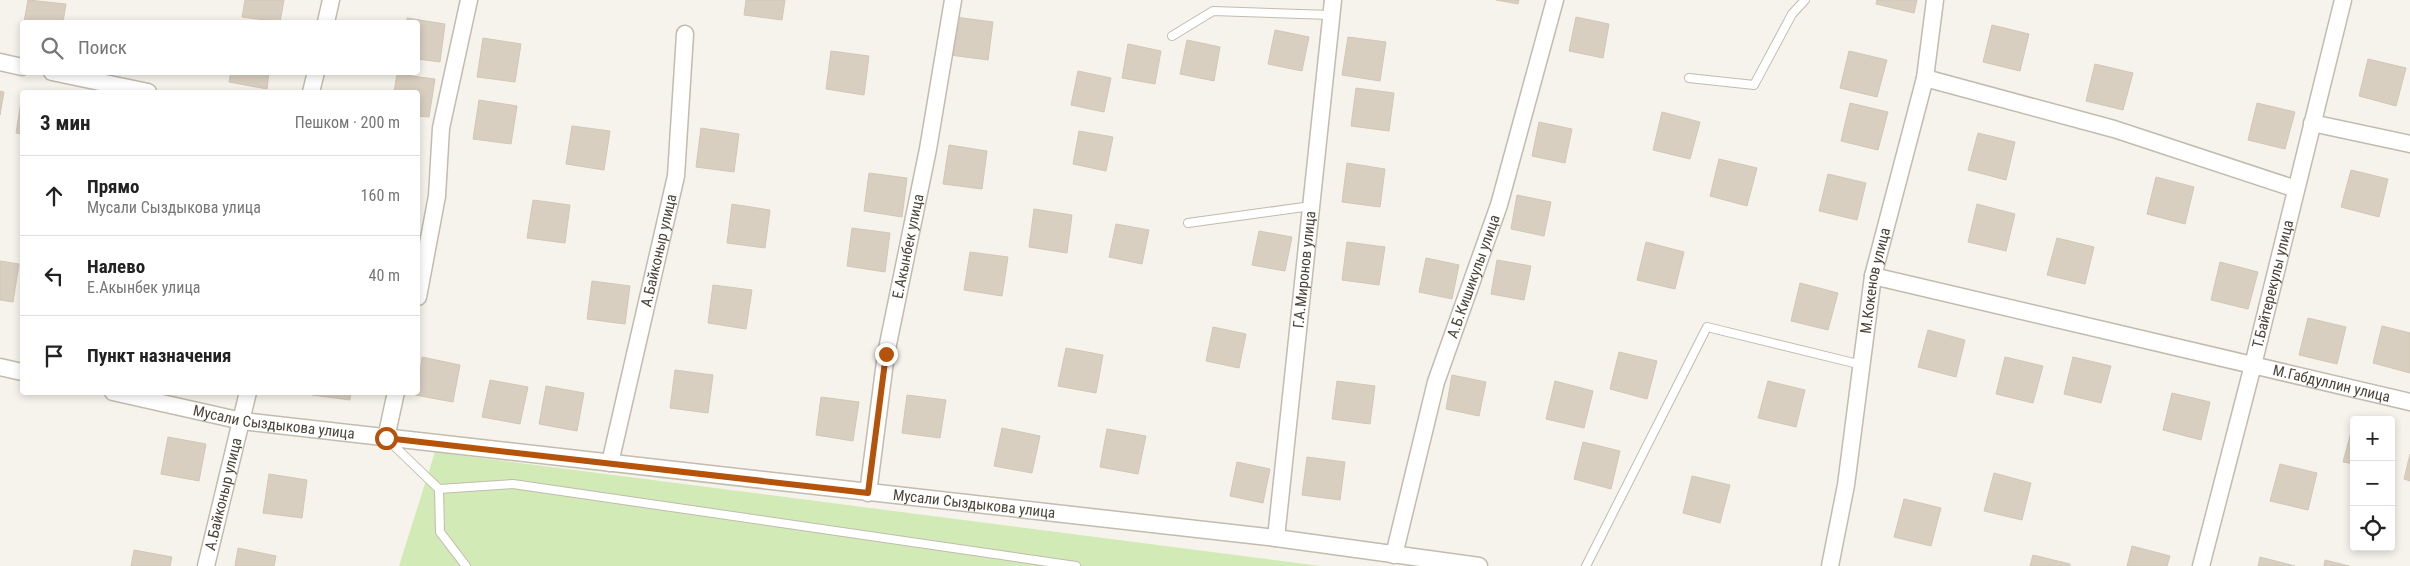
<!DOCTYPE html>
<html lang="ru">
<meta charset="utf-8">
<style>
:root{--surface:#fff;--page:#f2f2f2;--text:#222;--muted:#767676;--line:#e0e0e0}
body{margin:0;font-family:"Roboto Condensed",sans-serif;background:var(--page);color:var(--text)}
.controls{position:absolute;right:15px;bottom:15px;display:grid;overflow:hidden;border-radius:5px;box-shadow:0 2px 8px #0003}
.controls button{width:45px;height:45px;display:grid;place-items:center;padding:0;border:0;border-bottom:1px solid var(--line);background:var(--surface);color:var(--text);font:25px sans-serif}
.stop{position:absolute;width:15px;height:15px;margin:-11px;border:4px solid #b45309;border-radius:50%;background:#fff}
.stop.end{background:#b45309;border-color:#fff;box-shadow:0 1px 5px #0008}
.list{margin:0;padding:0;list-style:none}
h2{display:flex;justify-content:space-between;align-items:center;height:65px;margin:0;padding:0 20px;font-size:21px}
h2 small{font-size:16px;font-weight:400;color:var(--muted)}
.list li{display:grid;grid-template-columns:32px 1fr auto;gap:15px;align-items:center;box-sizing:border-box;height:80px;padding:0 20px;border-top:1px solid var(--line)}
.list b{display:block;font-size:19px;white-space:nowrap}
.list p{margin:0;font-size:16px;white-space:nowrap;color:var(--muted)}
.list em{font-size:16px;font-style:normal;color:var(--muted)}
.icon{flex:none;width:28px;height:28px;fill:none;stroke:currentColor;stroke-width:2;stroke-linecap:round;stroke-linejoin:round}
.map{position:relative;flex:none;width:2410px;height:566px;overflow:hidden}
.search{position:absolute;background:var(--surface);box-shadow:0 2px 8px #0003;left:20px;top:20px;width:400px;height:55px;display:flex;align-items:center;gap:12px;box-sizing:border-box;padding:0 18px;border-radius:5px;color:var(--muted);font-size:19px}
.panel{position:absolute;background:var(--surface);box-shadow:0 2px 8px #0003;left:20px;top:90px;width:400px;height:305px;border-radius:5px}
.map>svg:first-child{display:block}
.green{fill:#d2eab5}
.building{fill:#d8cfc1;stroke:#d3c7b4}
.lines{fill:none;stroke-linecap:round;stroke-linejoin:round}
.lane-casing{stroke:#c2bbae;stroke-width:10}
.street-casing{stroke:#c2bbae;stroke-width:19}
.lane{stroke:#fff;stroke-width:8}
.street{stroke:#fff;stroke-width:16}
.route{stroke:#b45309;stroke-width:6}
.labels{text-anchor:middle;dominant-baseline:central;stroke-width:5;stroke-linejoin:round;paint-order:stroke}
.street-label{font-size:15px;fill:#4b4439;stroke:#fff}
</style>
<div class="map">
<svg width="2410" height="566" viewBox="0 0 2410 566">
<rect width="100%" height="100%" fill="#f6f3ec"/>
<!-- green -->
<polygon class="green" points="435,452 1321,566 399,566"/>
<!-- building -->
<g class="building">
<polygon points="28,0 66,4 63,22 24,22"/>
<polygon points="245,0 284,0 280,22 242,17"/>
<polygon points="746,0 785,0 782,20 744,15"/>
<polygon points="1496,0 1519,0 1518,4"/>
<polygon points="1877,0 1917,0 1914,13 1876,4"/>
<polygon points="955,17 993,22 988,60 950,55"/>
<polygon points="1576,17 1609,24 1603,58 1569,51"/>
<polygon points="407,18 445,24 440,62 418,59 418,22 407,22"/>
<polygon points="1992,25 2029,34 2020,71 1983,62"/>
<polygon points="1275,30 1309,37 1302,71 1268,64"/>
<polygon points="1348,37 1386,42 1380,81 1342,75"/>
<polygon points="483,38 521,44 515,82 477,77"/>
<polygon points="1187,40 1220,47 1214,81 1180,74"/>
<polygon points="1128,44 1161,51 1155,84 1122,78"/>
<polygon points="831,51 869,56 864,95 826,89"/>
<polygon points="1849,51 1887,60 1877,97 1840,88"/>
<polygon points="2368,59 2406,68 2396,106 2359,96"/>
<polygon points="2095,64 2133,73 2123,110 2086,101"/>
<polygon points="1078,71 1111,78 1104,112 1071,105"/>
<polygon points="231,72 269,72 267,89 229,82"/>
<polygon points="397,74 435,79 429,117 418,116 418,92 394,92"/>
<polygon points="1356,88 1394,93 1389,131 1351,126"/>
<polygon points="0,91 4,92 0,115"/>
<polygon points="22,95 22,134 16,133"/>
<polygon points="479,100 517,106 511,144 473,139"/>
<polygon points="1850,103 1888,112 1878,150 1841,141"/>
<polygon points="2257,103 2295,112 2285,149 2248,140"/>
<polygon points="1662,112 1700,122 1690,159 1653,150"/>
<polygon points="1539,122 1572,129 1565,163 1532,156"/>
<polygon points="572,126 610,131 604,170 566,164"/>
<polygon points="701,128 739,134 734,172 696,167"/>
<polygon points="1079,131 1113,137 1106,171 1073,164"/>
<polygon points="1978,133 2015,142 2006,180 1968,170"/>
<polygon points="949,145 987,151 982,189 943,184"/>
<polygon points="1719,159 1757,168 1747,206 1710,196"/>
<polygon points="1347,163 1385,169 1380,207 1342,202"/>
<polygon points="2351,170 2388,179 2379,217 2341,207"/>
<polygon points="869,173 907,178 902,217 864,211"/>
<polygon points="1828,174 1866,183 1857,220 1819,211"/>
<polygon points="2156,177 2194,187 2185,224 2147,214"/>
<polygon points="1517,195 1551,202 1544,236 1511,229"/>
<polygon points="533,200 570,205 565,243 527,238"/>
<polygon points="732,204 770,210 765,248 727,243"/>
<polygon points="1977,204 2015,214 2006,251 1968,242"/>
<polygon points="1034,209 1072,215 1067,253 1029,247"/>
<polygon points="1116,224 1149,230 1142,264 1109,257"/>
<polygon points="852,228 890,233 885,272 847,266"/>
<polygon points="1259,231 1292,237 1285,271 1252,265"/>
<polygon points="2057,238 2094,247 2085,284 2047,275"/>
<polygon points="1347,242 1385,247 1379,285 1342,280"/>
<polygon points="1646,242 1684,252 1675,289 1637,280"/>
<polygon points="970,252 1008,257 1002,296 964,290"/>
<polygon points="1426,258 1459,265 1452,299 1419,292"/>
<polygon points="1497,260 1531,266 1524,300 1491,294"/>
<polygon points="0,261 19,264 13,302 0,300"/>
<polygon points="2220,262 2258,272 2248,309 2211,300"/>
<polygon points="592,281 630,286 625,324 587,319"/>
<polygon points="1800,283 1838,293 1828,330 1791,321"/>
<polygon points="713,285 752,290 746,329 708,323"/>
<polygon points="2308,318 2346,327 2337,364 2299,355"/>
<polygon points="2382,326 2410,333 2410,373 2373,363"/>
<polygon points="1213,327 1246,334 1239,368 1206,361"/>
<polygon points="1928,330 1965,340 1956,377 1918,367"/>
<polygon points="1066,348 1103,355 1096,393 1058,386"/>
<polygon points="1619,352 1657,361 1647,399 1610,389"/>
<polygon points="422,357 460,365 453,402 415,395 418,392"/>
<polygon points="2005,357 2043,366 2033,403 1996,394"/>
<polygon points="2073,357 2111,366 2101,403 2064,394"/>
<polygon points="675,370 713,375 708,413 670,408"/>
<polygon points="1452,375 1486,382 1479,416 1446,409"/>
<polygon points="490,380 528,387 520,424 482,417"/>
<polygon points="1337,381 1375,386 1370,424 1332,419"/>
<polygon points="1555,381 1593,391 1584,428 1546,419"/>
<polygon points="1768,381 1805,390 1796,427 1758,418"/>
<polygon points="546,386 584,393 577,431 539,424"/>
<polygon points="313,392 351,392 350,400 312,395"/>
<polygon points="2172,393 2210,402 2201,440 2163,430"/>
<polygon points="907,395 946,400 940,438 902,433"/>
<polygon points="821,397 859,402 853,441 816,435"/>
<polygon points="2353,425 2354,425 2354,464 2343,462"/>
<polygon points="1002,428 1040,436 1032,473 994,466"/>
<polygon points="1107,429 1146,436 1138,474 1100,467"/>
<polygon points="168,437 206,444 199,481 161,474"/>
<polygon points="1583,442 1620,451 1611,489 1574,479"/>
<polygon points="2410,454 2410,481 2404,479"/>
<polygon points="1307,457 1345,462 1340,500 1302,495"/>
<polygon points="1237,462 1270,469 1263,503 1230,496"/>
<polygon points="2280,464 2317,473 2308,510 2270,501"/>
<polygon points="1994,473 2031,483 2022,520 1984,511"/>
<polygon points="269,474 307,480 302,518 263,513"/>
<polygon points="1692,476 1730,485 1720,523 1683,513"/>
<polygon points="1904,499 1941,508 1931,546 1894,537"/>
<polygon points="2132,546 2170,556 2167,566 2127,566"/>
<polygon points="238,548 276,556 274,566 235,566"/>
<polygon points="134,550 172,557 170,566 131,566"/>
<polygon points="2033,555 2070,564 2070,566 2030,566"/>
<polygon points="2260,557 2295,566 2258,566"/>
<polygon points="2325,560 2349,566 2324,566"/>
</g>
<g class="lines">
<!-- lane casing -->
<g class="lane-casing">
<g id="lane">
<polyline points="1172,36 1213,11 1331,15"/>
<polyline points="1689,78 1754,85 1792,14 1805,0"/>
<polyline points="1188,223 1311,206"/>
<polyline points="389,441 439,489 440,532 466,566"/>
<polyline points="439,489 513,484 1076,566"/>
<polyline points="1586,566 1707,327 1862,365"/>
</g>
</g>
<!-- street casing -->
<g class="street-casing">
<g id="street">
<polyline points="326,22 331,0"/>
<polyline points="0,62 22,67"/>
<polyline points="52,72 148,92"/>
<polyline points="1925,78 2114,129 2296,189"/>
<polyline points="311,92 316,72"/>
<polyline points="2312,123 2410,144"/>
<path id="s1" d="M 1873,276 L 2410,402"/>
<polyline points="418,297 437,196 441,128 469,0"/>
<polyline points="0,367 22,372"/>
<path id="s2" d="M 113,392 L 242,421 L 1276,538 L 1479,566"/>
<polyline points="386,438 396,392"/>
<path id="s3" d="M 610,463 L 676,176 L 685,34"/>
<path id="s4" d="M 868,493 L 886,354 L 928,149 L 953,0"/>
<path id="s5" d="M 1276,538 L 1333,0"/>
<path id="s6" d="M 1394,555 L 1436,382 L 1499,205 L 1555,0"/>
<path id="s7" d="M 206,566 L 248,392"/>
<path id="s8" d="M 1830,566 L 1846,485 L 1873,276 L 1925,78 L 1935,0"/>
<path id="s9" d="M 2201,566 L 2253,365 L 2343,0"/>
</g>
</g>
<!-- lane -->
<use href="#lane" class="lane"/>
<!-- street -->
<use href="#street" class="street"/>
</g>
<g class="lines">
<!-- route -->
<polyline class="route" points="386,438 868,493 886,354"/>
</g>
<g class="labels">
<!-- street labels -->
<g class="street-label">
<text stroke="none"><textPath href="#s4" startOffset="250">Е.Акынбек улица</textPath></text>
<text stroke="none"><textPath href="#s3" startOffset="218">А.Байконыр улица</textPath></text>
<text stroke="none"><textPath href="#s5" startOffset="270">Г.А.Миронов улица</textPath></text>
<text stroke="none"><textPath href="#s6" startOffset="290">А.Б.Кишикулы улица</textPath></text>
<text stroke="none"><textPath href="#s8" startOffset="289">М.Кокенов улица</textPath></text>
<text stroke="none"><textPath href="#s9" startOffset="291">Т.Байтерекулы улица</textPath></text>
<text stroke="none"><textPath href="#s1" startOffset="471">М.Габдуллин улица</textPath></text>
<text stroke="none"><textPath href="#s2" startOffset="164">Мусали Сыздыкова улица</textPath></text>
<text stroke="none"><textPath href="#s7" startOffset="74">А.Байконыр улица</textPath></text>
<text stroke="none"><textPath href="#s2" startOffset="869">Мусали Сыздыкова улица</textPath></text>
</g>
</g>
</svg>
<div class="controls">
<button>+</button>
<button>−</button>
<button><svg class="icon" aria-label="locate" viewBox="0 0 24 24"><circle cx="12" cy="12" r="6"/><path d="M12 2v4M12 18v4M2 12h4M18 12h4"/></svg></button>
</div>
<div class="stop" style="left:386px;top:438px"></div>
<div class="stop end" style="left:886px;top:354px"></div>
<div class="search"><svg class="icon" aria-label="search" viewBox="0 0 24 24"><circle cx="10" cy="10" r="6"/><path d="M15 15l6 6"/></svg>Поиск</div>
<section class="panel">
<h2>3 мин<small>Пешком · 200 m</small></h2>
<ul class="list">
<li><svg class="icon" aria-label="ahead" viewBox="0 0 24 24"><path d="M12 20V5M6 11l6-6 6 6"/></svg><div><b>Прямо</b><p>Мусали Сыздыкова улица</p></div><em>160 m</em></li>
<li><svg class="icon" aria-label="left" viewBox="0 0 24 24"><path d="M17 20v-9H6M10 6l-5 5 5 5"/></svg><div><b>Налево</b><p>Е.Акынбек улица</p></div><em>40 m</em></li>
<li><svg class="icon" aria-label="arrive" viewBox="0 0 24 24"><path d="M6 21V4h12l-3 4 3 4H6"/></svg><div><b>Пункт назначения</b></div></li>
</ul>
</section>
</div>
